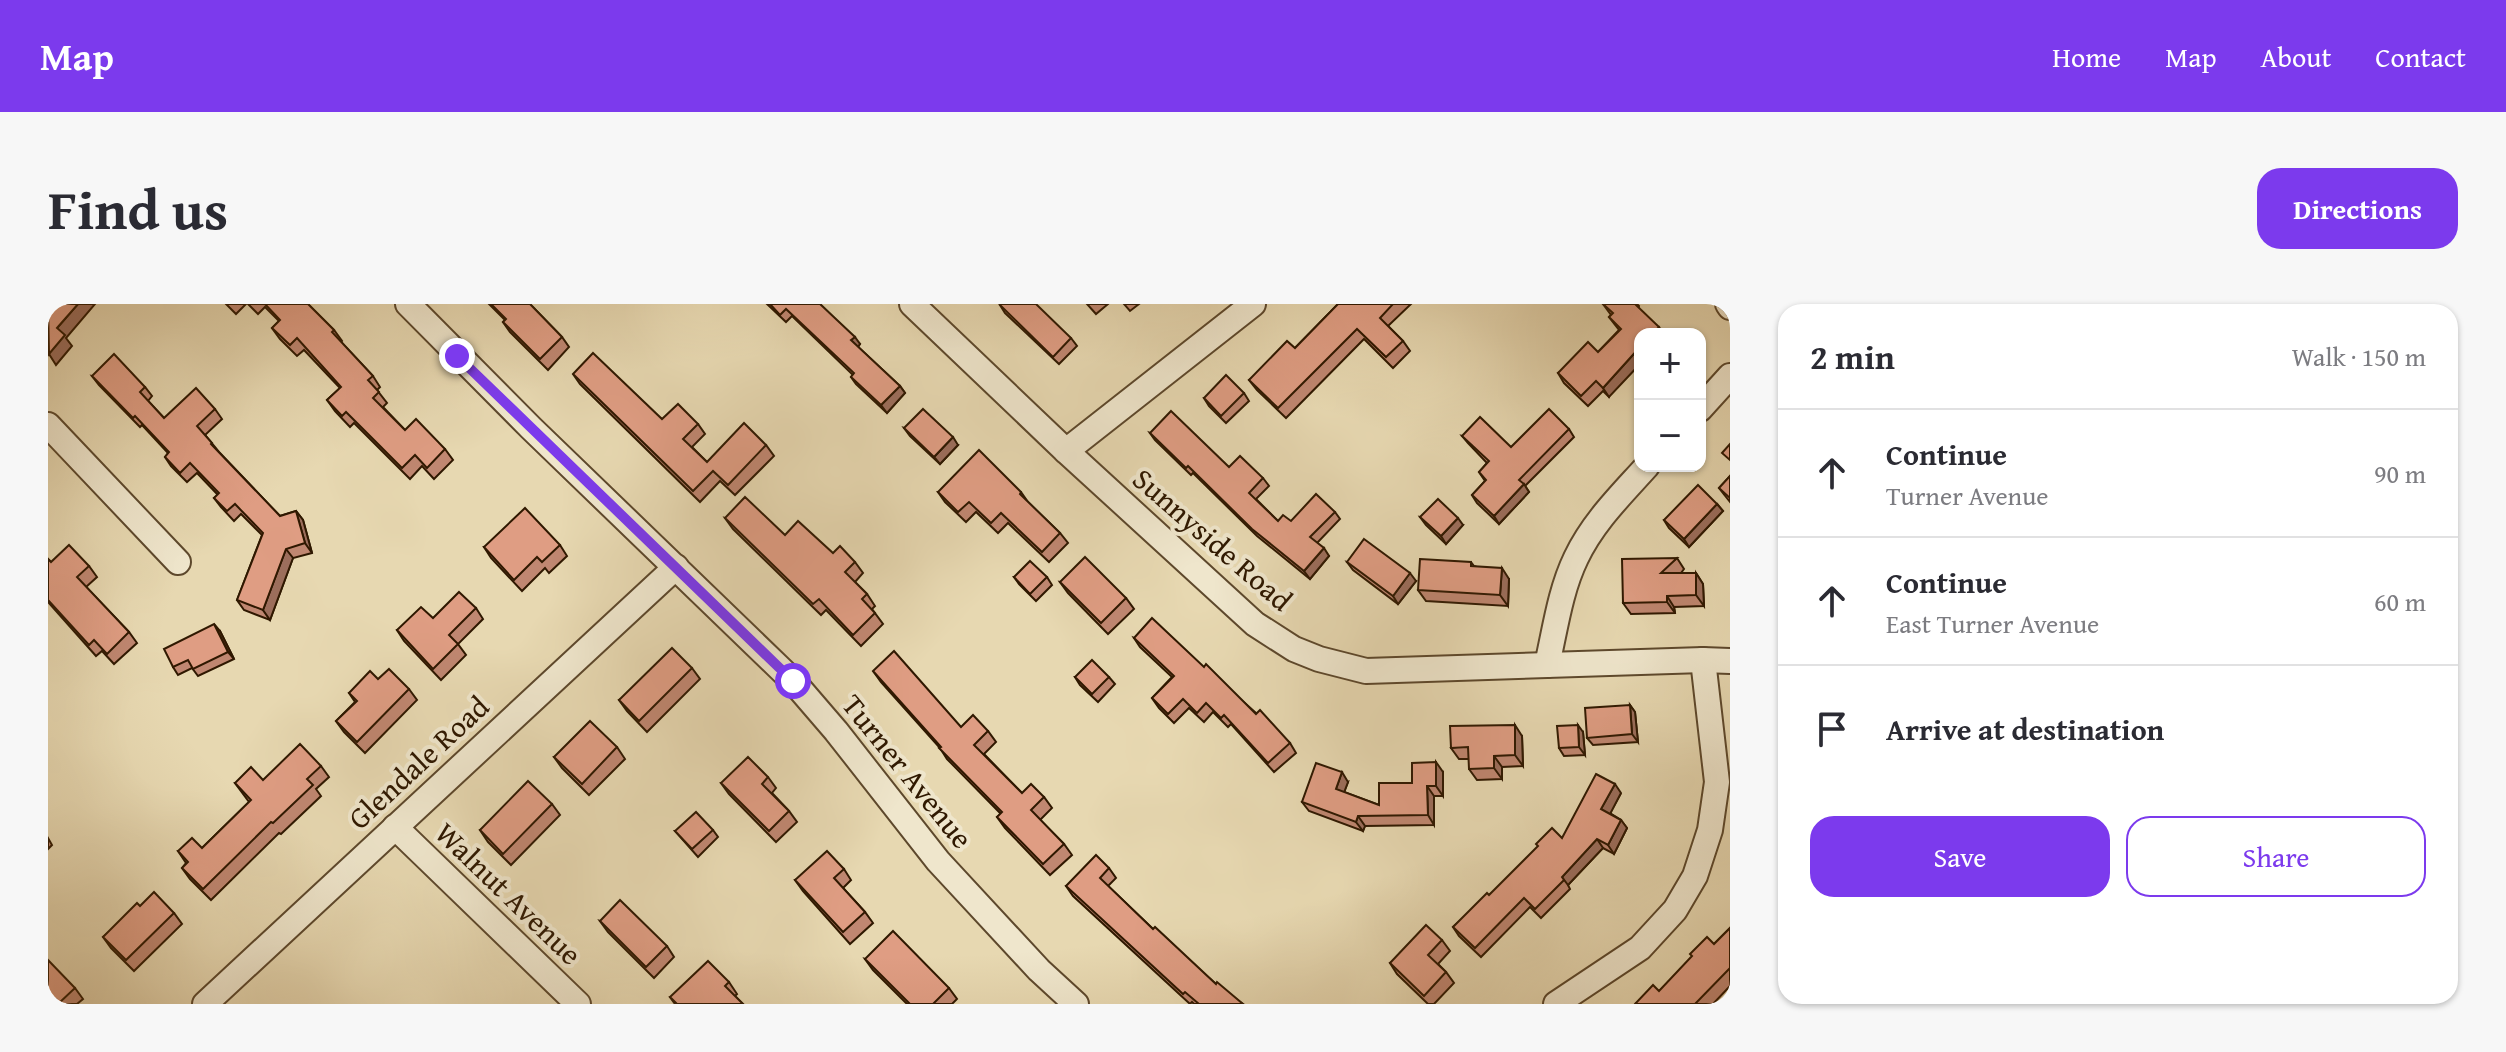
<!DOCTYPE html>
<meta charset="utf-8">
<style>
:root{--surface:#fff;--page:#f7f7f7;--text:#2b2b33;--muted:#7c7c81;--line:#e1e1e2;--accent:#7c3aed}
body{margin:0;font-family:"Gentium Book Plus",serif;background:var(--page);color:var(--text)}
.controls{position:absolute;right:24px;top:24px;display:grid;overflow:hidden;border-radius:16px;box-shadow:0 2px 6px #0004}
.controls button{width:72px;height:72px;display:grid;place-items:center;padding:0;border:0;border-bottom:2px solid var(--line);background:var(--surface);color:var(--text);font:40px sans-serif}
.stop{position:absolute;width:24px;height:24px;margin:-18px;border:6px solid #7c3aed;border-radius:50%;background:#fff}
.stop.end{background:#7c3aed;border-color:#fff;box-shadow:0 2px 8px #0008}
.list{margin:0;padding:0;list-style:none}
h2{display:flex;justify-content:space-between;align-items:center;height:104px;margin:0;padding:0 32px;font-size:34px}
h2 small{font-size:26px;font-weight:400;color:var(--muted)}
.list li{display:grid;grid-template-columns:52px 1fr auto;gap:24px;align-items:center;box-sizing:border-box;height:128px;padding:0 32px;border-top:2px solid var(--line)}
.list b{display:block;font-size:30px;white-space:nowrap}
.list p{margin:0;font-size:26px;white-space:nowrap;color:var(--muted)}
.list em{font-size:26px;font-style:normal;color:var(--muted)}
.actions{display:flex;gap:16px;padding:24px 32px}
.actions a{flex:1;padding:18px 0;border:2px solid var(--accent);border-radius:24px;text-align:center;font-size:28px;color:var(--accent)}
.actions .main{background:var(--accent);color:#fff}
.icon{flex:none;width:44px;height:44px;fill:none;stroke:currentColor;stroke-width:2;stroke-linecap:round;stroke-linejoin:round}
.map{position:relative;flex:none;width:1682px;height:700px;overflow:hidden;border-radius:24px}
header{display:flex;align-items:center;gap:48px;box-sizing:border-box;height:112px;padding:0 40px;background:var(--accent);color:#fff}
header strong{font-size:38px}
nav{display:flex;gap:44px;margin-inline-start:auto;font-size:28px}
.intro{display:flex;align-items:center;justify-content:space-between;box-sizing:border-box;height:192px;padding:0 48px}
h1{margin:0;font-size:56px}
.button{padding:20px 36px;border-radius:24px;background:var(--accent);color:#fff;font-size:28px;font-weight:700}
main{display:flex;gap:48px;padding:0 48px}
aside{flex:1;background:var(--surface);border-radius:24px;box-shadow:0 2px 6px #0004}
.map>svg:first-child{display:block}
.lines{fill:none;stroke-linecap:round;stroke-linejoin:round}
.street-casing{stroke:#5d482c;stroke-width:28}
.street{stroke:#efe6cc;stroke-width:24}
.wall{fill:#c08771;stroke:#2f1800;stroke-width:2}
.shaded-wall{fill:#9c6e5c;stroke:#2f1800;stroke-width:2}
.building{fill:#df9d83;stroke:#2f1800;stroke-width:2}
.route{stroke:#7c3aed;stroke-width:10}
.labels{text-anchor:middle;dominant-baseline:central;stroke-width:8;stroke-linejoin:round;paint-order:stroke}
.street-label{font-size:30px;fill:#2f1800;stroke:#efe6cc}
</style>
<header>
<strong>Map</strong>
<nav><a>Home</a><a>Map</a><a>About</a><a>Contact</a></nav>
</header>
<div class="intro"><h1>Find us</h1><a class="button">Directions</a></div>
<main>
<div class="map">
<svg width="1682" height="700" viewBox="0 0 1682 700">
<rect width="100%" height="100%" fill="#e7d8b1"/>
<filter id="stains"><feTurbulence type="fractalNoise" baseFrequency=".0025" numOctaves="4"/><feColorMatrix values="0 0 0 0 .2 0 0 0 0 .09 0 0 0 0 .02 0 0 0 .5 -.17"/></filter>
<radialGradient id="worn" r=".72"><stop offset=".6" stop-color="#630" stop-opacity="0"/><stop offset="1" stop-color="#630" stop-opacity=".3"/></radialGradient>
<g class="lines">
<!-- street casing -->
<g class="street-casing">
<g id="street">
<polyline points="360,0 483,124 745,377 788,427 890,557 991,666 1028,700"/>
<polyline points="864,0 1018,147 1207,320 1246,345 1271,355 1318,367 1655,356 1682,357"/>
<polyline points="1680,0 1682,3"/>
<polyline points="1652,105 1682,72"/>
<polyline points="0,121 130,258"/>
<polyline points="1018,147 1205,0"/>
<path d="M 1499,361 C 1507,326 1512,287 1528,254 C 1545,218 1573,191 1599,162"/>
<polyline points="347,523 530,700"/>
<polyline points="157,700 628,263"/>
<polyline points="1508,700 1592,644 1627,606 1647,572 1662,526 1669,478 1655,356"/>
</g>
</g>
<!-- street -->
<use href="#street" class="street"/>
</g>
<!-- wall -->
<g class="wall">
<polygon points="178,0 198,0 188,10"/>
<polygon points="200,0 260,0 286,26 294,37 293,38 325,72 332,83 329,86 339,99 335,103 357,126 397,145 405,156 386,175 374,162 362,175 306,119 302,123 287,107 279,96 292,84 256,46 249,52 232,35 224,24 231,17 217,3 210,10"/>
<polygon points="441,0 482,0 514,33 521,43 500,66 462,28 455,18 457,16"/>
<polygon points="719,0 772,0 812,40 810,43 852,82 857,89 839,109 808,80 803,73 805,71 744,12 738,18"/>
<polygon points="1039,0 1060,0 1048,10"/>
<polygon points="1076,0 1091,0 1082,7"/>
<polygon points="1290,0 1363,0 1340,22 1355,37 1362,47 1345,64 1316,35 1238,114 1209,86 1201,76 1247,44"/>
<polygon points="1555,0 1589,0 1591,2 1561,93 1555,87 1540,102 1516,79 1510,69 1550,48 1571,26 1561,13 1563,11"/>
<polygon points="952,1 1023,34 1029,42 1011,60 957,9"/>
<polygon points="525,70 614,115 650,120 657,130 644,143 659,158 718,141 726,152 687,191 672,177 652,198 532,80"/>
<polygon points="44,72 97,83 104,92 100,97 116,114 167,105 174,115 157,131 171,148 232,212 248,207 255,216 264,249 245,254 222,316 196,306 189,296 214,231 193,210 186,217 173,203 166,194 170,191 149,169 139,178 123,162 117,153 120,149 94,121 92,123 51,81"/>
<polygon points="1196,89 1201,97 1178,119 1161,102 1156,94"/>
<polygon points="856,124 910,141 892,160 862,132"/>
<polygon points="1521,125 1526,133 1477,182 1481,188 1451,220 1429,199 1424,191 1437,177 1431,168 1439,159 1420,139 1414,132 1463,143"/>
<polygon points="1102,129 1181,163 1215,174 1221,182 1208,195 1230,217 1243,217 1287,208 1292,215 1269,239 1281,252 1262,275 1209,232 1145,169 1143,171 1107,136"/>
<polygon points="1682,172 1682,198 1671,184"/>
<polygon points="890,188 973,188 980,198 1012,229 1020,239 1001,258 960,219 950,229 928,208 918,218 897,198"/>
<polygon points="1669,200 1675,207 1641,243 1621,224 1616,216"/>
<polygon points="1372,213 1415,221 1398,240 1378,221"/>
<polygon points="677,214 737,231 807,258 815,269 807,278 819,290 827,302 824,305 835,320 813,342 778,306 773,311 685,225"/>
<polygon points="512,241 519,252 501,269 497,264 474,287 443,254 436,243"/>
<polygon points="1629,254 1636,265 1633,269 1648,269 1655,280 1656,302 1626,303 1627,309 1583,310 1575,299"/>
<polygon points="0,255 3,258 41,262 49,273 38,283 81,328 89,339 66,360 54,347 48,352 0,298"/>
<polygon points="1299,258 1368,277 1350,300 1305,266"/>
<polygon points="1423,258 1426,262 1461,275 1460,302 1378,297 1370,286"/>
<polygon points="966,273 999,273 1004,281 988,297 971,280"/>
<polygon points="1012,278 1078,294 1086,305 1060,330 1020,289"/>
<polygon points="428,304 435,315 410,340 418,351 393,376 356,337 349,326 385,314"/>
<polygon points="172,327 186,355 150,372 144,364 130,371 125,363"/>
<polygon points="1086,334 1156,363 1242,439 1248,449 1226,468 1183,420 1180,423 1165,408 1156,418 1141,404 1126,419 1111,404 1104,394 1124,373 1092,343"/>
<polygon points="644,364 652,375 599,428 579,407 571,396"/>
<polygon points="825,367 913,423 940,427 948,438 936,450 974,489 996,493 1004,504 992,516 1016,540 1024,551 1002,571 957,524 949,513 953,510 899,455 892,444 833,378"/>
<polygon points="1027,373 1061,373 1067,380 1050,398 1032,381"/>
<polygon points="330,375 361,385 369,396 317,449 296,428 288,417 307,398 301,389"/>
<polygon points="1582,401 1587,408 1590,438 1545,441 1539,434"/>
<polygon points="1535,428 1537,451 1516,452 1511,444"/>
<polygon points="1474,432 1475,462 1454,463 1454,475 1429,476 1421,465 1421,455 1411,455 1403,444"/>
<polygon points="569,443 577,455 541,491 514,464 506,453"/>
<polygon points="273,462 281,473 268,485 273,492 233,530 231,529 163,596 142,575 134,564 138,559 130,547 154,544 201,498 187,479 215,476"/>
<polygon points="1395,468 1395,492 1386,492 1386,521 1317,522 1315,527 1261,507 1254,498 1300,478 1296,488 1331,501 1364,479"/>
<polygon points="720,473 728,484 724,489 741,507 749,518 728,538 681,490 673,479"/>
<polygon points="1573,489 1562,509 1573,516 1579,524 1566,550 1555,544 1520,581 1522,585 1493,614 1482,603 1433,653 1411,632 1405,623 1441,591"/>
<polygon points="504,500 512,511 463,561 440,538 432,526"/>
<polygon points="665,526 670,533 650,553 627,527"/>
<polygon points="0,534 4,541 0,545"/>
<polygon points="1061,564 1068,574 1060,582 1105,625 1168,680 1195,700 1146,700 1144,698 1142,700 1025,592 1018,582"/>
<polygon points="796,565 803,576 795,584 817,608 825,619 802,640 755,587 747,576"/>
<polygon points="92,602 126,609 134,620 86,667 63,644 55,633"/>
<polygon points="552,617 619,642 626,653 606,674 560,628"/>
<polygon points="1682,624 1682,682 1665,700 1587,700 1611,687 1666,640"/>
<polygon points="1394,636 1402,647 1390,660 1398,668 1406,679 1386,700 1380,700 1349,670 1342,659"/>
<polygon points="817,655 901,684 909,695 904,700 859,700 825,666"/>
<polygon points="681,678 689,690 687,692 695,700 627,700 622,693"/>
<polygon points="27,684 35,695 29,700 0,700"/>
</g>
<!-- shaded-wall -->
<g class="shaded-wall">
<polygon points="30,0 47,0 18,34 24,42 8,61 1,50 9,24"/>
<polygon points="1611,23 1616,30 1604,30"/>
<polygon points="807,33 812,40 809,44 803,36"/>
<polygon points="1592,43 1592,60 1561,93 1555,84"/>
<polygon points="852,82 857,89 839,109 833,101"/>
<polygon points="905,133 910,141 892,160 886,153"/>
<polygon points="1476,180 1481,188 1451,220 1446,212"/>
<polygon points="1669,200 1675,207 1641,243 1636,235"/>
<polygon points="248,207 255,216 264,249 257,239"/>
<polygon points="1410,214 1415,221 1398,240 1393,232"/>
<polygon points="1276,244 1281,252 1262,275 1256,267"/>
<polygon points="238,245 245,254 222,316 215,306"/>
<polygon points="1454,264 1461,275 1460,302 1452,291"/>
<polygon points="1362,269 1368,277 1350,300 1345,292"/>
<polygon points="1648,269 1655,280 1656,302 1648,291"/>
<polygon points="1619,292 1626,303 1627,309 1619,298"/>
<polygon points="166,320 172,327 186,355 180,348"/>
<polygon points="1582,401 1587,408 1590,438 1584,430"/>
<polygon points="1467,421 1474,432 1475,462 1467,451"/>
<polygon points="1530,421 1535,428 1537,451 1531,443"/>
<polygon points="1446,452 1454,463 1454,475 1446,464"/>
<polygon points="1388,458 1395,468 1395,492 1388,482"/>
<polygon points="1294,468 1300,478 1294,494 1288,485"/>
<polygon points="1567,480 1573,489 1560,514 1553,505"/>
<polygon points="1379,482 1386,492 1386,521 1380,511"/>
<polygon points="1310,512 1317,522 1315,527 1308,518"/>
<polygon points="1573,516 1579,524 1566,550 1560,541"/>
<polygon points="1549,535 1555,544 1520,581 1514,573"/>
</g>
<!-- building -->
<g class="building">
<polygon points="0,0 30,0 9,24 17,31 1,50"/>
<polygon points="217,0 260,0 286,26 284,28 325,72 320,76 331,88 325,94 357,126 368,115 397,145 379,164 367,151 354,164 298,108 294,112 279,96 293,83 249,34 242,41 224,24 232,16"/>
<polygon points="443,0 482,0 514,33 492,55 455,18 458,15"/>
<polygon points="722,0 772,0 807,33 803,36 852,82 833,101 803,73 806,69 738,5 732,11"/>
<polygon points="953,0 988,0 1023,34 1005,53 952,1"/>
<polygon points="1290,0 1345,0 1332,14 1355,37 1338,53 1309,25 1230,104 1201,76 1239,37 1247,44"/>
<polygon points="1555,0 1587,0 1611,23 1604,30 1592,30 1592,43 1555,84 1548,77 1533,92 1510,69 1540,38 1550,48 1573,25 1561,13 1565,9"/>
<polygon points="545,49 614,115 630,100 650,120 635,135 659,158 696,119 718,141 680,181 665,167 645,187 525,70"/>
<polygon points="66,50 97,83 92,88 116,114 148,84 167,105 149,122 164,139 163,140 232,212 248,207 257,239 238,245 215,306 189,296 215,229 187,200 179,207 166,194 171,189 142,159 132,169 117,153 121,148 87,112 85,114 44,72"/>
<polygon points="1178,71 1196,89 1173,112 1156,94"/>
<polygon points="875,105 905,133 886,153 856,124"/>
<polygon points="1501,105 1521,125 1471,176 1476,180 1446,212 1424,191 1438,176 1431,168 1441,157 1414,132 1432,113 1463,143"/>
<polygon points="1123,107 1181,163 1192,152 1215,174 1201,189 1230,217 1235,211 1243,217 1268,190 1287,208 1262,233 1276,244 1256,267 1204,225 1140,162 1138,164 1102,129"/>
<polygon points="1682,140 1682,156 1674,149"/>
<polygon points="931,146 973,188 972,190 1012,229 994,248 953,209 943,219 921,198 910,208 890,188"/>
<polygon points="1682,172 1682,194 1671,184"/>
<polygon points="1650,181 1669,200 1636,235 1616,216"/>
<polygon points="697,193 737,231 750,217 785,249 792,242 807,258 797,268 819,290 814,295 827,309 805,331 771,295 765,300 677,214"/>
<polygon points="1390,195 1410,214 1393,232 1372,213"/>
<polygon points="477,204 512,241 494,258 489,253 466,276 436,243"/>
<polygon points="1316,235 1362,269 1345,292 1299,258"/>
<polygon points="21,241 41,262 29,273 81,328 59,350 46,336 41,341 0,296 0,255 3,258"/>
<polygon points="1037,253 1078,294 1053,319 1012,278"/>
<polygon points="1629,254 1613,269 1648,269 1648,291 1619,292 1619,298 1575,299 1574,255"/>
<polygon points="1372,255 1423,258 1423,262 1454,264 1452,291 1370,286"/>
<polygon points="982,257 999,273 982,290 966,273"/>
<polygon points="411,288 428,304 401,331 410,340 385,365 349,326 373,303 385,314"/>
<polygon points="1104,314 1156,363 1158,360 1208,410 1212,406 1242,439 1220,459 1176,411 1173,414 1158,399 1149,409 1135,395 1120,410 1104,394 1126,372 1086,334"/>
<polygon points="166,320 180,348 145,365 140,356 125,363 116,345"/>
<polygon points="624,344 644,364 591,417 571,396"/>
<polygon points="846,347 913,423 925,411 940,427 926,441 974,489 983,480 996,493 983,506 1016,540 995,560 949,513 954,508 891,444 893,443 825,367"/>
<polygon points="1044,356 1061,373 1044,390 1027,373"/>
<polygon points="341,365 361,385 309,438 288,417 309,397 301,389 322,367 330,375"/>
<polygon points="1582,401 1584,430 1539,434 1537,404"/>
<polygon points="542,417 569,443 534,480 506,453"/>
<polygon points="1467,421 1467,451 1446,452 1446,464 1421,465 1420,443 1403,444 1402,422"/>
<polygon points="1530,421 1531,443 1511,444 1509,422"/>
<polygon points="252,440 273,462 259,475 265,481 225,519 223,518 155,585 134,564 140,558 130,547 144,534 154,544 203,496 187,479 203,463 215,476"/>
<polygon points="700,453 720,473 714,480 741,507 721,527 673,479"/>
<polygon points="1388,458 1388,482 1379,482 1380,511 1310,512 1308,518 1254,498 1268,459 1294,468 1288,485 1331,501 1331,479 1364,479 1364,459"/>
<polygon points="1548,470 1567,480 1553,505 1573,516 1560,541 1549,535 1514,573 1516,576 1487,605 1476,594 1427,644 1405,623 1439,589 1441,591 1490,542 1488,540 1504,524 1514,534"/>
<polygon points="480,477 504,500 455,550 432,526"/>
<polygon points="648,508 665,526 644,545 627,527"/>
<polygon points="779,547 796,565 786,574 817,608 795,628 747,576"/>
<polygon points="1048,551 1061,564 1052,574 1105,625 1107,623 1168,680 1169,678 1195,700 1151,700 1137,688 1135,690 1018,582"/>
<polygon points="106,588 126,609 78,656 55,633 89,599 92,602"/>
<polygon points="572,596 619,642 598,663 552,617"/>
<polygon points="1378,621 1394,636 1380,651 1398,668 1376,692 1342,659"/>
<polygon points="1682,624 1682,664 1647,700 1587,700 1605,681 1611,687 1644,652 1642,650 1659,633 1666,640"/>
<polygon points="845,627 901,684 885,700 862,700 817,655"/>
<polygon points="0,656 27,684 10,700 0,700"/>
<polygon points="660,657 681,678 677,682 695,700 629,700 622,693"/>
</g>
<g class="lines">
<!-- route -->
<polyline class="route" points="409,52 745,377"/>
</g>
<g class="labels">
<!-- street labels -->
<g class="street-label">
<text transform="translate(1165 235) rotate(41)">Sunnyside Road</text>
<text transform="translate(370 458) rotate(-43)">Glendale Road</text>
<text transform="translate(860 467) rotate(51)">Turner Avenue</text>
<text transform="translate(461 589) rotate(44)">Walnut Avenue</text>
</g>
</g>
<rect width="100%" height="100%" filter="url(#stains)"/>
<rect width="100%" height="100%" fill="url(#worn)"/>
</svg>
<div class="controls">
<button>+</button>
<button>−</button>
</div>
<div class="stop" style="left:745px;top:377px"></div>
<div class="stop end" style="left:409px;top:52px"></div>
</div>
<aside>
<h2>2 min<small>Walk · 150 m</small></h2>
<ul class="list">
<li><svg class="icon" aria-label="ahead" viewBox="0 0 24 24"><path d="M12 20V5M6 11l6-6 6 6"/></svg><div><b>Continue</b><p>Turner Avenue</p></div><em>90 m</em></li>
<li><svg class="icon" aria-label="ahead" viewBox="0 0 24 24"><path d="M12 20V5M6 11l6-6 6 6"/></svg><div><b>Continue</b><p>East Turner Avenue</p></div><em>60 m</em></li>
<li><svg class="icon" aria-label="arrive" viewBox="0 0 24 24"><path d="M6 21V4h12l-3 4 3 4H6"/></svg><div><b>Arrive at destination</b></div></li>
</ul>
<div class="actions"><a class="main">Save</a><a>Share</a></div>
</aside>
</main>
